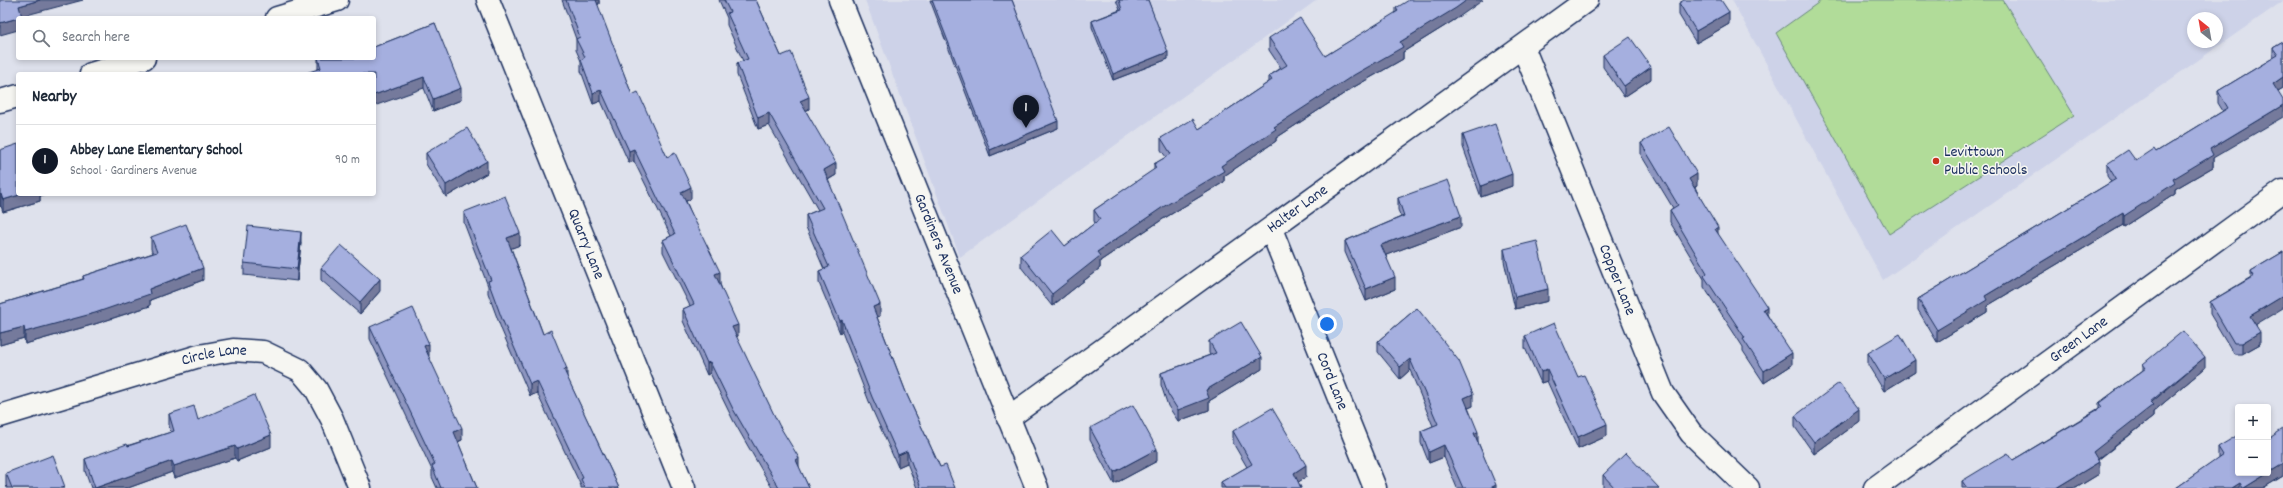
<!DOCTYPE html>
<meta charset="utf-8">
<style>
:root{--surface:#fff;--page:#f6f6f7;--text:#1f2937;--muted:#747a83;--line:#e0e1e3;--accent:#111827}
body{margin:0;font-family:Dekko,sans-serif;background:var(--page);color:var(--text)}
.controls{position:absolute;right:12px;bottom:12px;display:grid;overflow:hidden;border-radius:4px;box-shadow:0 2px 6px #0003}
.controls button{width:36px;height:36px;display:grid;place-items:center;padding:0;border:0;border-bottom:1px solid var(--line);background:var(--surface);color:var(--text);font:20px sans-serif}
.compass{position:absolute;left:2187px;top:12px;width:36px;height:36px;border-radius:50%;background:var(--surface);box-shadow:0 2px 6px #0003;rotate:329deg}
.you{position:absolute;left:1327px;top:324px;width:14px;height:14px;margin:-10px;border:3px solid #fff;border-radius:50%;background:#1a73e8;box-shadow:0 0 0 6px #1a73e833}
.badge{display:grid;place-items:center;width:26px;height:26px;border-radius:50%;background:var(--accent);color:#fff;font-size:13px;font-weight:700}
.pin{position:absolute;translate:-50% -33px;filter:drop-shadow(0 1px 2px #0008)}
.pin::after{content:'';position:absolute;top:21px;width:14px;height:12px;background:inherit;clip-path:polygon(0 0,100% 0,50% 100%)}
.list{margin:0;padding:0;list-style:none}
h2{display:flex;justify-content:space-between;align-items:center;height:52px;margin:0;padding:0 16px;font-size:17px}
h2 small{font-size:13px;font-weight:400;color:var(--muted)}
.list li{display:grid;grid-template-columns:26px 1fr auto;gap:12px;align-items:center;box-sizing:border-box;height:72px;padding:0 16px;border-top:1px solid var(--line)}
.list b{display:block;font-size:15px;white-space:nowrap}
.list p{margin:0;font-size:13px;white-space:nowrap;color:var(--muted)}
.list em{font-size:13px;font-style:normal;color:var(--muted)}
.icon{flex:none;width:22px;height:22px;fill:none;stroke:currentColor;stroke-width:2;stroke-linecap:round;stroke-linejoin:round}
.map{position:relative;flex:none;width:2283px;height:488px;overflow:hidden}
.search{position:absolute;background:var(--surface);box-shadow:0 2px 6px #0003;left:16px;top:16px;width:360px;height:44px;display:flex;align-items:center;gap:10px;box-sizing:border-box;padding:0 14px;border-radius:4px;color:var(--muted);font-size:15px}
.panel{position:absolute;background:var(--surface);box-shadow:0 2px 6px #0003;left:16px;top:72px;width:360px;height:124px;border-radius:4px}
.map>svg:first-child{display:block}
.built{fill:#cdd2e8;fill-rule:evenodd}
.green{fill:#b1dc99;stroke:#66867c}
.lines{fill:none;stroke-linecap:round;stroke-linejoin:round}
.street-casing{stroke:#1b2f5e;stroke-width:25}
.secondary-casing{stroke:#1b2f5e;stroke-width:25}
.street{stroke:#f6f6f2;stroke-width:22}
.secondary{stroke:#f6f6f2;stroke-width:22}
.wall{fill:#8e96c0;stroke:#1b2f5e}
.shaded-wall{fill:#747a9c;stroke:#1b2f5e}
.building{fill:#a5afdf;stroke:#1b2f5e}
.poi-dot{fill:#c8321e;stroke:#f6f6f2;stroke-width:1.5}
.labels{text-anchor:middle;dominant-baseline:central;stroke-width:3;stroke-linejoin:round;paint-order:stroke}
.poi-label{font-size:16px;fill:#1b2f5e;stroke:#f6f6f2;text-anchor:start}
.street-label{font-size:16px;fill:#1b2f5e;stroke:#f6f6f2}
</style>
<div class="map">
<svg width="2283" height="488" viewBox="0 0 2283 488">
<rect width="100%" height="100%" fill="#dee1ec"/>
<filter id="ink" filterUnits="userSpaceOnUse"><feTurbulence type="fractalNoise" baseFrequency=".025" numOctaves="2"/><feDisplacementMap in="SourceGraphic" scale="8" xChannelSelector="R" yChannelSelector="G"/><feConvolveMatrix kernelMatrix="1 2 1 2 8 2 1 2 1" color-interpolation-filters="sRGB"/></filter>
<g filter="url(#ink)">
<!-- built -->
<g class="built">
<polygon points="865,0 1317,0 960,257"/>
<path d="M 1732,0 L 2283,0 L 2283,1 L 1883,280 ZM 2193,18 L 2217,18 L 2217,42 L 2193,42 Z"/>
</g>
<!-- green -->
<polygon class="green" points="1822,0 2003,0 2074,115 1889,234 1776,33"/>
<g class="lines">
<!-- street casing -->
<g class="street-casing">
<g id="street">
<path id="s1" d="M 488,0 L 684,488"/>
<polyline points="277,18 337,0"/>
<path id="s2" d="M 1523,47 L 1663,393 L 1691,433 L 1748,488"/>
<polyline points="91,74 144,58"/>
<polyline points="0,101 18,96"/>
<path id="s3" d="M 1271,229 L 1375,488"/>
<path id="s4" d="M 0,416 L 199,356 L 233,350 L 263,352 L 300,370 L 316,389 L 332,419 L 360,488"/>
<path id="s5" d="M 1008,418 L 1587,0"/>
<path id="s6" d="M 1875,488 L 2283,191"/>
</g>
</g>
<!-- secondary casing -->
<g class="secondary-casing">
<g id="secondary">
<path id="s7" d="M 840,0 L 1037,488"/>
</g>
</g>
<!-- street -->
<use href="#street" class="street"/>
<!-- secondary -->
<use href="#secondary" class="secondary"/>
</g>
<!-- wall -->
<g class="wall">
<polygon points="562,0 599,0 599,4 597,5 632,95 691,199 686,201 720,284 738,336 736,337 809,488 772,488 733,420 710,373 707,375 683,321 683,309 690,306 663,252 663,240 671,236 634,161 629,163 601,101 593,104 581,71 581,61 576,50 576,39"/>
<polygon points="719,0 756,0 781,56 809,109 806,111 836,175 828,180 880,316 877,317 907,395 940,467 955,488 917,488 907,463 898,467 872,409 842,332 840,333 819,283 819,271 824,269 806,227 806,215 818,210 769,125 758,129 737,75 737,63 743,61 727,25 727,18"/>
<polygon points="930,0 1012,0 1058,128 990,156"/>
<polygon points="1116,0 1148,0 1168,59 1113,80 1092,27 1092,21 1120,10"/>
<polygon points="1679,3 1729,24 1696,43 1679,15"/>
<polygon points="1396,8 1456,19 1403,52 1403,59 1354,87 1276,138 1276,141 1224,176 1224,182 1163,219 1100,261 1100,268 1052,306 1021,267 1021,255 1065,246 1095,223 1094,221 1094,210 1154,170 1154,164 1166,157 1161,150 1161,138 1199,129 1269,82 1269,76 1281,68 1269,50 1269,38 1325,56 1396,13"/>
<polygon points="435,23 461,100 433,111 424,88 374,74 318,69 318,58 374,47"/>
<polygon points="2283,42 2283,89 2278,92 2213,158 2213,167 2175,189 2175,194 2124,227 2123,225 1987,306 1987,312 1937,342 1918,310 1918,299 2111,182 2107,176 2107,164 2136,161 2156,152 2223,111 2218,103 2218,91 2273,58 2273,48"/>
<polygon points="1603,55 1651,79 1624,97 1603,67"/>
<polygon points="1463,135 1512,186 1481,197 1463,147"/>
<polygon points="1641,143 1697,186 1695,187 1718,234 1767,314 1792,365 1764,383 1743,351 1743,347 1704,287 1704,279 1670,222 1670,210 1673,208 1641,155"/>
<polygon points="0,150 18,194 45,194 40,196 40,201 3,212 1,206 0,207"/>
<polygon points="426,153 487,173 446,197 426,164"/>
<polygon points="1398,198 1461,227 1386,255 1395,289 1366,301 1345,252 1345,241 1401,217 1398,210"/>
<polygon points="464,212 520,245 511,248 543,334 567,377 619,488 581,488 581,486 537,393 530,396 502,331 488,293 488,286 464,223"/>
<polygon points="151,237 203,280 150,300 150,306 95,324 25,344 24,338 0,345 0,304 83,279 83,276 153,253 151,249"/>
<polygon points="301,243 297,281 244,275 244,263"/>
<polygon points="1504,249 1548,301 1515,309 1504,261"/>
<polygon points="2283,252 2256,324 2260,344 2242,354 2234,354 2210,314 2210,302 2251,277 2251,271"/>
<polygon points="321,268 380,291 360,314 321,280"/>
<polygon points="1417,308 1473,406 1468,408 1478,442 1496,488 1457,488 1444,457 1429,463 1421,443 1421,431 1433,426 1410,370 1400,379 1378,352 1378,341"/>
<polygon points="370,327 429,356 428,356 462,440 458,442 477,488 437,488 432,477 432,470 370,339"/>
<polygon points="1525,336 1578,377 1607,436 1578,449 1547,381 1541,383 1525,348"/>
<polygon points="1209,341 1262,369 1209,401 1209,410 1178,421 1168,406 1161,385 1161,373 1210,355 1209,353"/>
<polygon points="1868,353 1915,372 1884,391 1868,365"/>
<polygon points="2143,364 2205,368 2153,412 2153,417 2098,460 2099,474 2076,488 1962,488 1962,481 2013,460 2099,408 2099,403 2143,370"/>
<polygon points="169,414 198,420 271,447 237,461 235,458 174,478 172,472 128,488 91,488 85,471 85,459 171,432 169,426"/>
<polygon points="1795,416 1859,421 1814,454 1795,427"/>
<polygon points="1090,428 1157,461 1114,484 1090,440"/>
<polygon points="1233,431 1306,477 1298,482 1301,488 1221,488 1221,482 1247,467 1233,443"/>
<polygon points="2218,447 2283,476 2263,488 2176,488 2218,459"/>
<polygon points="6,473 65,488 7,488 6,485"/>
<polygon points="1603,475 1659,488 1604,488 1603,487"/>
</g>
<!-- shaded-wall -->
<g class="shaded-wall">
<polygon points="40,0 83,0 19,17 19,6"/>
<polygon points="593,0 599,0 599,4 593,6"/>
<polygon points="1467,0 1483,0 1456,19 1403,52 1403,59 1354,87 1276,138 1276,141 1224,176 1224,182 1163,219 1100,261 1100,268 1052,306 1052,294 1097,252 1221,166 1274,127 1400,42"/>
<polygon points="1729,12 1729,24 1696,43 1696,31"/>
<polygon points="22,17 22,18 18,18 18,30 0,35 0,23"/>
<polygon points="1168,52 1168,59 1113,80 1113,74"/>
<polygon points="1651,67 1651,79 1624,97 1624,86"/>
<polygon points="424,77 424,88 374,106 374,95"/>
<polygon points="2283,77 2283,89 2273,95 2273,84"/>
<polygon points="461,88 461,100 433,111 433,99"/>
<polygon points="601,90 601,101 593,104 593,93"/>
<polygon points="809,97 809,109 800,113 800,101"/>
<polygon points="2283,105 2283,117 2213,158 2213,167 2175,189 2175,194 2124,227 2124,216 2173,179 2210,149"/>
<polygon points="769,113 769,125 758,129 758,118"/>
<polygon points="1058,121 1058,128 990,156 990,150"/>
<polygon points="634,149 634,161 629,163 629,151"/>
<polygon points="487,161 487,173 446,197 446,185"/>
<polygon points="836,163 836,175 824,182 824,170"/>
<polygon points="1512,174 1512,186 1481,197 1481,186"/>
<polygon points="1697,174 1697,186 1689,190 1689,179"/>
<polygon points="691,187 691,199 681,203 681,192"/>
<polygon points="1,194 1,206 0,207 0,195"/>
<polygon points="23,194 45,194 40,196 40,201 3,212 3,200"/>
<polygon points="2123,213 2123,225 1987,306 1987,312 1937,342 1937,330 1985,296"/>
<polygon points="1461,216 1461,227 1381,257 1381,245"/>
<polygon points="1718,227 1718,239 1715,229"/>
<polygon points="301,232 301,243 297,281 297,269"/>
<polygon points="520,233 520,245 507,250 507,238"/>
<polygon points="203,268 203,280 150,300 150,306 95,324 25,344 25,332 149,289"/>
<polygon points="720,272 720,284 715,286 715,274"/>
<polygon points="1395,277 1395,289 1366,301 1366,289"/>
<polygon points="380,279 380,291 360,314 360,302"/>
<polygon points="1548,289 1548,301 1515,309 1515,297"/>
<polygon points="2283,296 2283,308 2250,328 2250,316"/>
<polygon points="880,304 880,316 873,319 873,307"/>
<polygon points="1767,307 1767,319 1763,309"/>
<polygon points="842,320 842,332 840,333 840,321"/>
<polygon points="738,325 738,336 732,339 732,327"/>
<polygon points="24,327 24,338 0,345 0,333"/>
<polygon points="2260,332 2260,344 2242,354 2242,343"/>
<polygon points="429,344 429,356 424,358 424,346"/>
<polygon points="1792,353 1792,365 1764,383 1764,371"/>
<polygon points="1262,357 1262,369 1209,401 1209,410 1178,421 1178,410 1206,390"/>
<polygon points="2205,357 2205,368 2153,412 2153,417 2093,463 2093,452"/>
<polygon points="1410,359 1410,370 1400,379 1400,367"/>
<polygon points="1915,360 1915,372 1884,391 1884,379"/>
<polygon points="710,362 710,373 707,375 707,363"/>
<polygon points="567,369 567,381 564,370"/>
<polygon points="1547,369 1547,381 1541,383 1541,372"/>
<polygon points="537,381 537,393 530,396 530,384"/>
<polygon points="1473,394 1473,406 1464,410 1464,398"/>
<polygon points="1859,409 1859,421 1814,454 1814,442"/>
<polygon points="1607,424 1607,436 1578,449 1578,437"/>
<polygon points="462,428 462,440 454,443 454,432"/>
<polygon points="1478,432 1478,443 1474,433"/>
<polygon points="271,435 271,447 237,461 237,449"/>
<polygon points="1444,445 1444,457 1429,463 1429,452"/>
<polygon points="235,446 235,458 174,478 174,466"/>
<polygon points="1157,449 1157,461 1114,484 1114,472"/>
<polygon points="907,451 907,463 898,467 898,455"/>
<polygon points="799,458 799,470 796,460"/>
<polygon points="172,461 172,472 128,488 95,488"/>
<polygon points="2099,462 2099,474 2076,488 2056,488"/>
<polygon points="2283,464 2283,476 2263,488 2244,488"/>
<polygon points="1306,465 1306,477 1294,485 1294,473"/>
<polygon points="2240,483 2240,488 2232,488"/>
<polygon points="1496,485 1496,488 1490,488"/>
</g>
<!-- building -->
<g class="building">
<polygon points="0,0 40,0 19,6 22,17 0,23"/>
<polygon points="566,0 596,0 632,95 638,92 667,157 675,153 691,187 681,192 720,272 715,274 738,325 732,327 779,425 799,458 796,460 809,488 779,488 733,409 710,362 707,363 683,309 694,304 663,240 675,234 634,149 629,151 601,90 593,93 581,60 585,57 576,39 580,37"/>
<polygon points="724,0 756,0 781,56 791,52 809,97 800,101 836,163 824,170 880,304 873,307 907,395 940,467 946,465 955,488 921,488 907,451 898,455 872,397 842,320 840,321 819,271 829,267 806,215 823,208 769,113 758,118 737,63 748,59 727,13 730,12"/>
<polygon points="932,0 1012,0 1058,121 990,150"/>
<polygon points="1119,0 1148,0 1168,52 1113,74 1092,21 1122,10"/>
<polygon points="1409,0 1467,0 1456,8 1400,42 1403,47 1354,75 1274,127 1276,129 1221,166 1224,171 1163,207 1097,252 1100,256 1052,294 1021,255 1052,230 1065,246 1100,219 1094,210 1156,168 1154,164 1171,154 1161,138 1193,119 1199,129 1272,80 1269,76 1287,65 1269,38 1300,18 1325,56 1398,11 1396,8"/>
<polygon points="1684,0 1721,0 1729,12 1696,31 1679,3"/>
<polygon points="435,23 461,88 433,99 424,77 374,95 374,74 303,74 321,68 318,58 374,58 374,47"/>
<polygon points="1630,37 1651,67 1624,86 1603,55"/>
<polygon points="2283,42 2283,77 2273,84 2283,100 2283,105 2210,149 2213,155 2173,179 2175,183 2124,216 2123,213 1985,296 1987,300 1937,330 1918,299 2116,179 2107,164 2128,150 2136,161 2154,149 2156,152 2228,108 2218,91 2278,55 2273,48"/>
<polygon points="1495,124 1512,174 1481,186 1463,135"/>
<polygon points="1669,127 1697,174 1689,179 1718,227 1715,229 1767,307 1763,309 1792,353 1764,371 1743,339 1745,338 1704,276 1707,273 1670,210 1678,205 1641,143"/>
<polygon points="467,128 487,161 446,185 426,153"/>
<polygon points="18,144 18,194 23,194 3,200 1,194 0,195 0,150"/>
<polygon points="1448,180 1461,216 1381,245 1395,277 1366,289 1345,241 1404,216 1398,198"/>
<polygon points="505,196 520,233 507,238 543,334 551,330 567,369 564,370 619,488 585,488 581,479 583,478 537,381 530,384 502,319 488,281 491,280 464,212"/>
<polygon points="186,224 203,268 149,289 150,294 95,313 25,332 24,327 0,333 0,304 84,279 83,276 157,252 151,237"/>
<polygon points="248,226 301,232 297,269 244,263"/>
<polygon points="1537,241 1548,289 1515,297 1504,249"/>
<polygon points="341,245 380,279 360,302 321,268"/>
<polygon points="2283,252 2283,296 2250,316 2260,332 2242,343 2234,343 2210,302 2254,276 2251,271"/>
<polygon points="413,308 429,344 424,346 462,428 454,432 477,488 441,488 432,466 435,464 370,327"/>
<polygon points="1417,308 1459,361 1473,394 1464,398 1478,432 1474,433 1496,485 1490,488 1463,488 1444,445 1429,452 1421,431 1438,424 1410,359 1400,367 1378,341"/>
<polygon points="1241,322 1262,357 1206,390 1209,398 1178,410 1168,394 1161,373 1216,353 1209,341"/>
<polygon points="1554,323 1578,377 1584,375 1607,424 1578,437 1547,369 1541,372 1525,336"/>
<polygon points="2183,331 2205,357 2150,402 2153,405 2093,452 2099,462 2056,488 1967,488 1962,481 2008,453 2013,460 2102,407 2099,403 2146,368 2143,364"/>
<polygon points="1900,334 1915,360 1884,379 1868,353"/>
<polygon points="1839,383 1859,409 1814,442 1795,416"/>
<polygon points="254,395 271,435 237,449 235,446 174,466 172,461 95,488 85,459 127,444 128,446 174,431 169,414 194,406 198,420"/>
<polygon points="1133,405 1157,449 1114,472 1090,428"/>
<polygon points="1272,408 1306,465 1294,473 1301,488 1225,488 1221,482 1252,464 1233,431"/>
<polygon points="2283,429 2283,464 2244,488 2243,488 2240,483 2232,488 2176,488 2223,455 2218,447 2238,435 2238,473 2268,473 2268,439"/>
<polygon points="1626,453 1659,488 1615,488 1603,475"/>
<polygon points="53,455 65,487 62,488 12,488 6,473"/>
</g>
</g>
<!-- markers -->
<circle class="poi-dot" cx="1936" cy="161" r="4"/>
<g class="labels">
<!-- poi labels -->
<g class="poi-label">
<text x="1944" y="152">Levittown<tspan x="1944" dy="18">Public Schools</tspan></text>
</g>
<!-- street labels -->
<g class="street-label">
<text stroke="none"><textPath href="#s5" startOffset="357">Halter Lane</textPath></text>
<text stroke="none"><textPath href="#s1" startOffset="263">Quarry Lane</textPath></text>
<text stroke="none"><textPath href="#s7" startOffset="263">Gardiners Avenue</textPath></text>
<text stroke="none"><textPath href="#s2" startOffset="251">Copper Lane</textPath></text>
<text stroke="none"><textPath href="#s6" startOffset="252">Green Lane</textPath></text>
<text stroke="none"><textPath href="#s4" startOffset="223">Circle Lane</textPath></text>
<text stroke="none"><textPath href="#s3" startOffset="164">Cord Lane</textPath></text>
</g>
</g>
</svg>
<div class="controls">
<button>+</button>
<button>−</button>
</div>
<svg class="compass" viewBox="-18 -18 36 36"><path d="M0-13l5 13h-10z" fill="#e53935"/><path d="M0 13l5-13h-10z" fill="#747a83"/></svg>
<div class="you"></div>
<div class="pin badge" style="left:1026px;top:128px">1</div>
<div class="search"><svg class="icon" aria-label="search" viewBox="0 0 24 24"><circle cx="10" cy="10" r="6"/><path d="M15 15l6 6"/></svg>Search here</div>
<section class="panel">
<h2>Nearby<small></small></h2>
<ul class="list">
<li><span class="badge">1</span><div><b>Abbey Lane Elementary School</b><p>School · Gardiners Avenue</p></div><em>90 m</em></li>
</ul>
</section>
</div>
